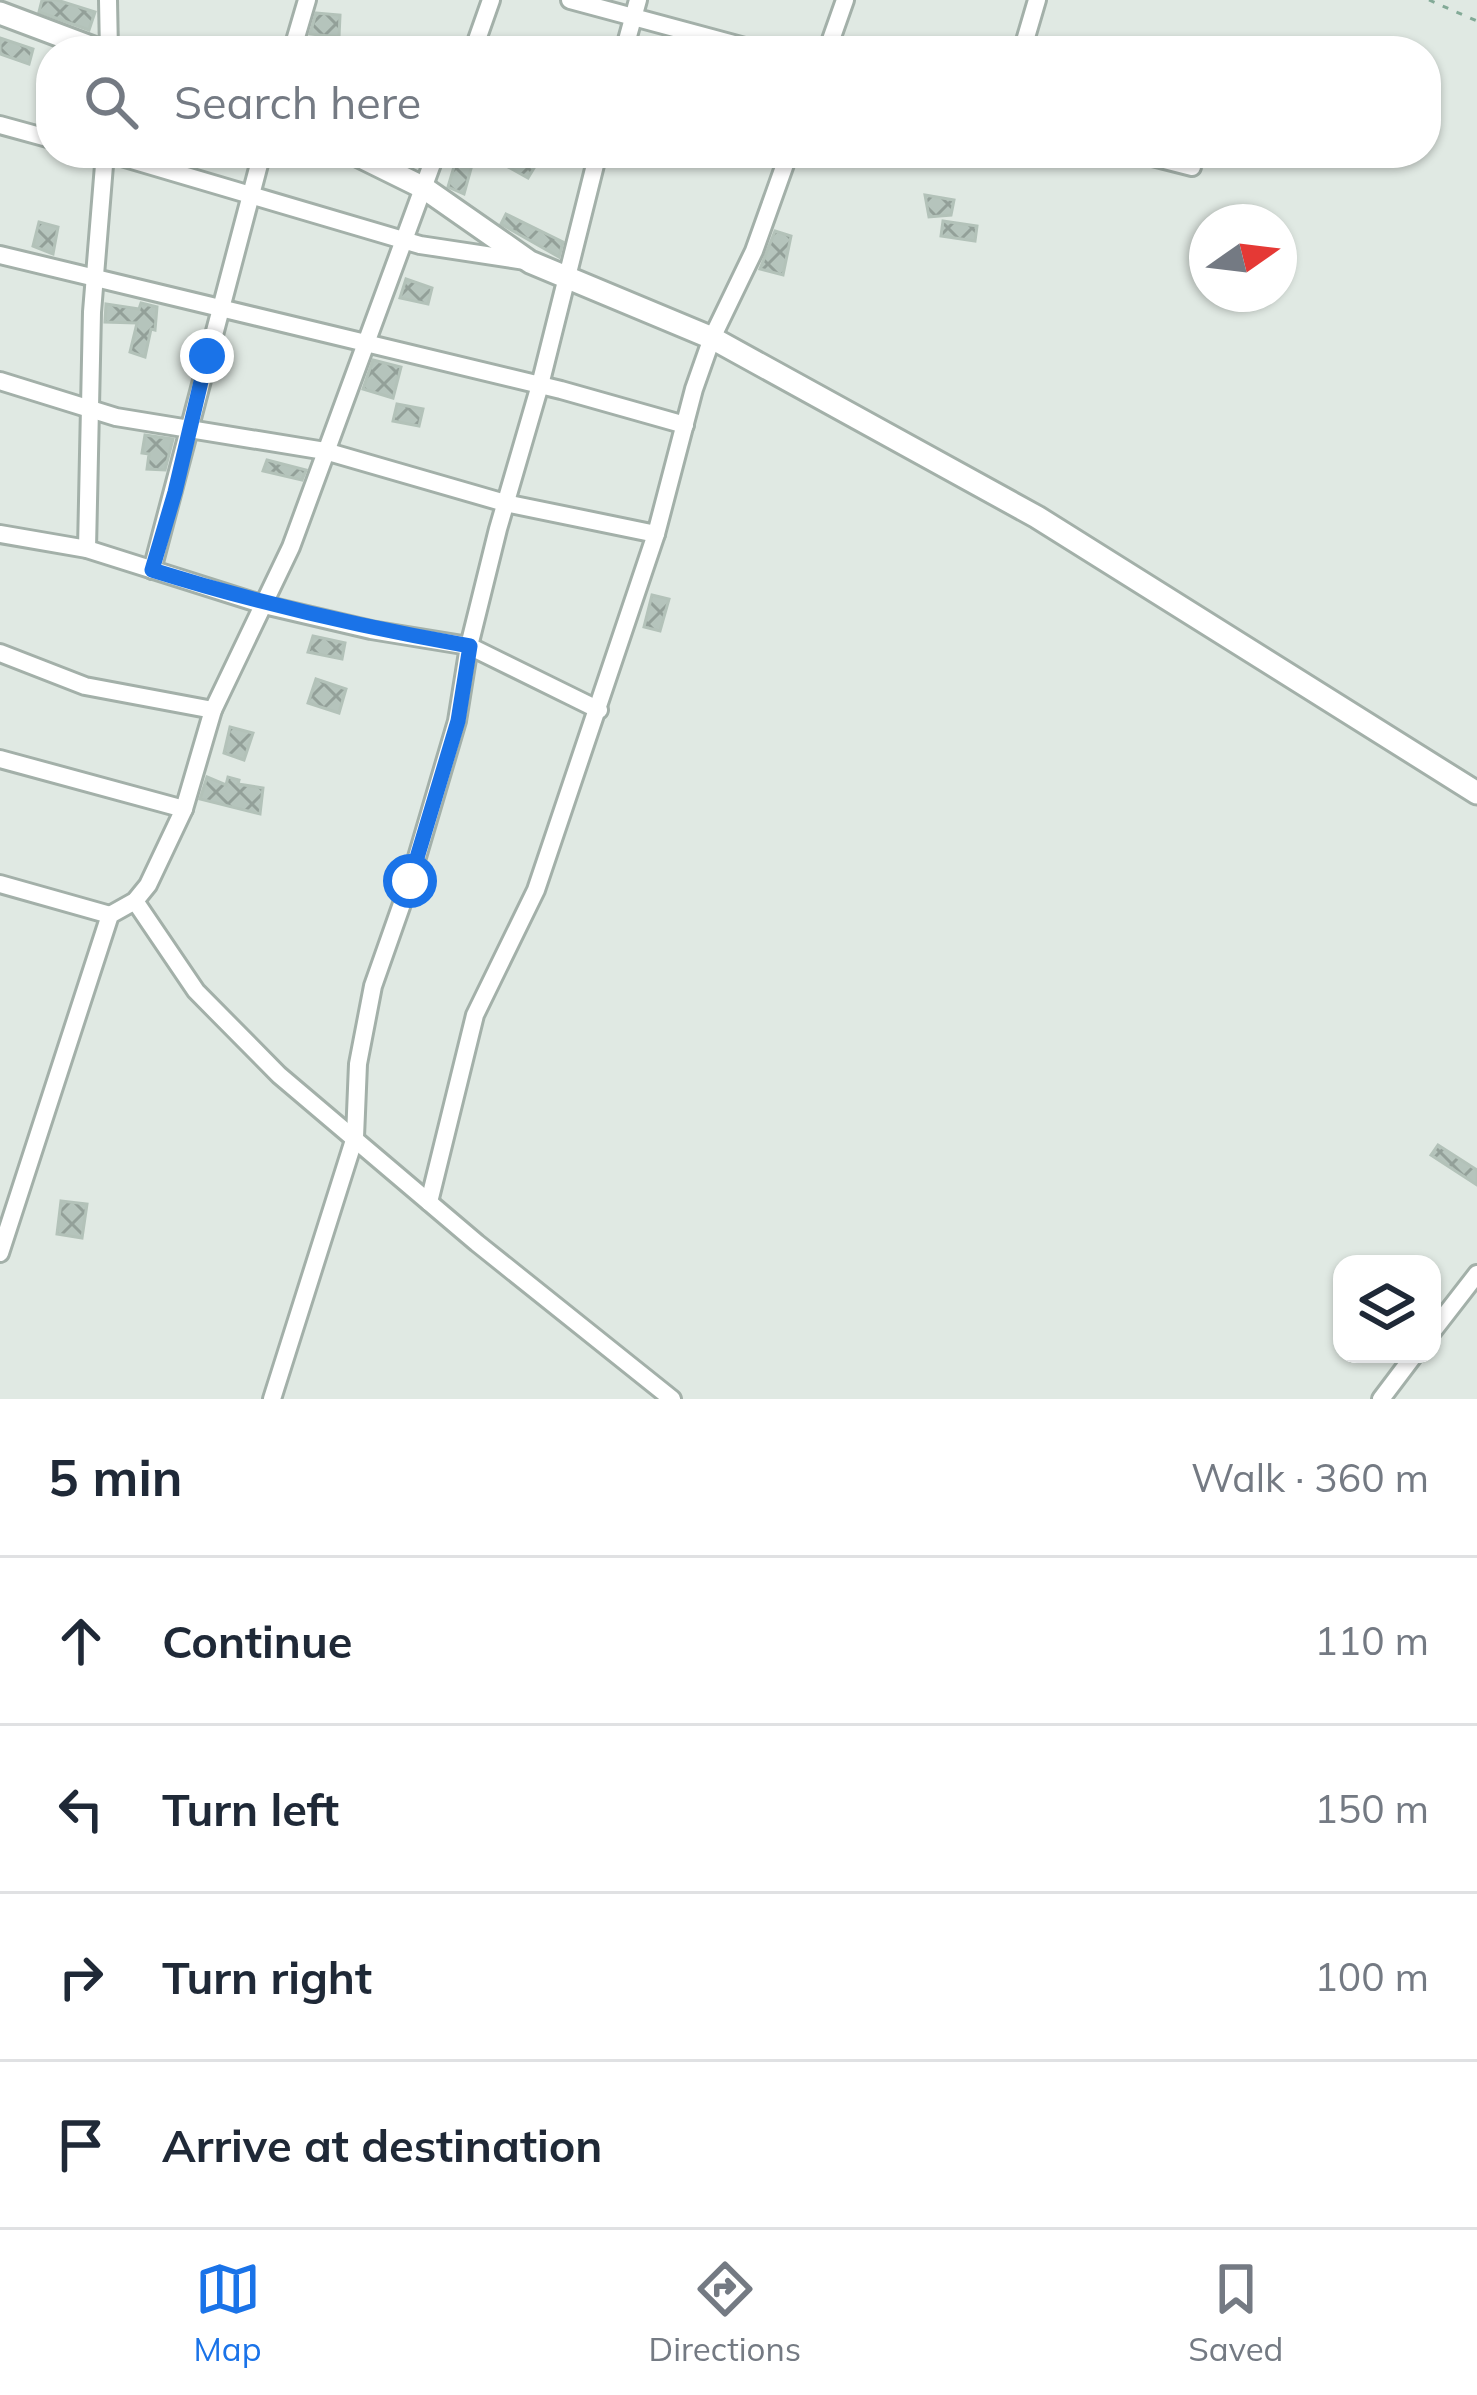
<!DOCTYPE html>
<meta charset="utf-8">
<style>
:root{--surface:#fff;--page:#f2f2f3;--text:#1f2937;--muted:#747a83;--line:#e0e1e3;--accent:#1a73e8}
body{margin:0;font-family:Mulish,sans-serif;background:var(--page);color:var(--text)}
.controls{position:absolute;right:36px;bottom:36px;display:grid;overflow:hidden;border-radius:24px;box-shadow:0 3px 9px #0004}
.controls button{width:108px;height:108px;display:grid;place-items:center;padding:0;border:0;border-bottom:3px solid var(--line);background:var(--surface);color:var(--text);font:60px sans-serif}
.compass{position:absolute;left:1189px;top:204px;width:108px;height:108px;border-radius:50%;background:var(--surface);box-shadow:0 3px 9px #0004;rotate:76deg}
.stop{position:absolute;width:36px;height:36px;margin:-27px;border:9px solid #1a73e8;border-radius:50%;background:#fff}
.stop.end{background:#1a73e8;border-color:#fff;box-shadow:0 3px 12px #0008}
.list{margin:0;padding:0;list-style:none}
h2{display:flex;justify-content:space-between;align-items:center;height:156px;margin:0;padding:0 48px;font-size:51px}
h2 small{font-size:39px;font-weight:400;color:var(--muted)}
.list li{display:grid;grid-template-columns:78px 1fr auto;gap:36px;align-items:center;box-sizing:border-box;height:168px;padding:0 48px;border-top:3px solid var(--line)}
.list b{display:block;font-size:45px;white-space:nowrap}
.list em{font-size:39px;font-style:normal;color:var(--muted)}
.icon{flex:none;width:66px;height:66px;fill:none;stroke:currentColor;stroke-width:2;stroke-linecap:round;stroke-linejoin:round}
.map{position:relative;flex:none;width:1477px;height:1399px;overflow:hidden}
.search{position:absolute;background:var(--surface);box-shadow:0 3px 9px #0004;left:36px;right:36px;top:36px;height:132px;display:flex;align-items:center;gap:30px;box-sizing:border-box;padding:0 42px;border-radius:48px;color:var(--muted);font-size:45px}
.sheet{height:828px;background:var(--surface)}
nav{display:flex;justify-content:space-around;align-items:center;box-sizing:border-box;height:168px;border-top:3px solid var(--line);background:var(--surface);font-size:33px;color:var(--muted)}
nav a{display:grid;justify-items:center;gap:6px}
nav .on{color:var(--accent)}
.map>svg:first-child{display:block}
.building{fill:url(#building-cross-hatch);stroke:#b3c2b9;stroke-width:3}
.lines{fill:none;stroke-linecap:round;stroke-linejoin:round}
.minor-casing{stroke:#a3b0a9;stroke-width:22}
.tertiary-casing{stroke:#a3b0a9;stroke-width:27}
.path{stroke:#83aa97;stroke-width:3;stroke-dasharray:6 9;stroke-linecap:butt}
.minor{stroke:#fff;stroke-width:16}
.tertiary{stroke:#fff;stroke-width:21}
.route{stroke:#1a73e8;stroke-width:15}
</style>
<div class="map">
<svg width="1477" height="1399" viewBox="0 0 1477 1399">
<defs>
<pattern id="building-cross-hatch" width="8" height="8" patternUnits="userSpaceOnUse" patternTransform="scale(3)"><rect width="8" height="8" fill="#b5c4bc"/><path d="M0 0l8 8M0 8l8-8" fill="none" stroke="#93a099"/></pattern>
</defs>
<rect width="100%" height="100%" fill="#e0e9e3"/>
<!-- building -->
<g class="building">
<polygon points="42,0 57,0 95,12 89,30 39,12"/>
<polygon points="316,13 340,15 339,37 310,34"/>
<polygon points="0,38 33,49 29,64 0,54"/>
<polygon points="483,153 506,153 534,168 528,178"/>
<polygon points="456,160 472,165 464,194 448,187"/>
<polygon points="925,195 954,200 951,215 929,217"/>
<polygon points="506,214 563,242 559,257 501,224"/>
<polygon points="943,221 977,226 975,241 941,236"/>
<polygon points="39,222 58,227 53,254 33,246"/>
<polygon points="775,231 791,236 783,275 760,269"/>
<polygon points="406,279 432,288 428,304 400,298"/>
<polygon points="141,303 157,307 155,330 151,329 145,357 130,352 137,323 105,322 106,304 139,309"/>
<polygon points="373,360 401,367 393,398 363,389"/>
<polygon points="397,404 423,409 419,426 393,421"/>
<polygon points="145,435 173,439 165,470 147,469 149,454 142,453"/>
<polygon points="267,460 306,470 302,480 263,471"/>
<polygon points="652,595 669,599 660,631 644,627"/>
<polygon points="313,636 345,643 342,659 308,652"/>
<polygon points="316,679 346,689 339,713 308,703"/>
<polygon points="230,727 253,733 244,760 224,753"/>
<polygon points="207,777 226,785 228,777 239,780 238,784 263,788 260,814 200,799"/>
<polygon points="1438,1145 1477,1170 1477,1185 1431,1155"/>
<polygon points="61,1201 87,1204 82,1238 57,1234"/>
</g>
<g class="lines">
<!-- minor casing -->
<g class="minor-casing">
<g id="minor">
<polyline points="108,0 109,51"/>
<polyline points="570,0 760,51"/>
<polyline points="292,51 307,0"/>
<polyline points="473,51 491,0"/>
<polyline points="624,51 638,0"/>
<polyline points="827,51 845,0"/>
<polyline points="1022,51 1037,0"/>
<polyline points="0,125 51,139"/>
<polyline points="108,153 420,245 525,261"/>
<polyline points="1137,153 1192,167"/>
<polyline points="0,255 561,390 685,425"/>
<polyline points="0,381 116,417 325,451 505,503 656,534"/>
<polyline points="0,534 87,549 264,605 371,630 469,646 599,710"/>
<polyline points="87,549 92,312 105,153"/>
<polyline points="152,570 262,153"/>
<polyline points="0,653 85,686 213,710"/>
<polyline points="0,759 184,809"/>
<polyline points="0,884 110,915"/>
<polyline points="135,901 196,991 279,1075 477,1243 672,1399"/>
<polyline points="429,1202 475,1015 536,890 656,534 694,389 712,338 754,251 789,153"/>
<polyline points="0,1253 110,915 135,901 148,885 184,809 213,710 291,547 436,153"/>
<polyline points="1432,1332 1477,1274"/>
<polyline points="272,1399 355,1137 358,1064 373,986 410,881 457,721 469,646 498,529 540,385 598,153"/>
<polyline points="1381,1399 1415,1354"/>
</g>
</g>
<!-- tertiary casing -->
<g class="tertiary-casing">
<g id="tertiary">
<polyline points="0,13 101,51"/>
<polyline points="353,153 424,188 530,262 712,338 1037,517 1477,793"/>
</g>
</g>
<!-- path -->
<polyline class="path" points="1429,0 1477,21"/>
<!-- minor -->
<use href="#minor" class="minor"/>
<!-- tertiary -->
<use href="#tertiary" class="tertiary"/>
</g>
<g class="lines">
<!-- route -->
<path class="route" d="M 207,356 L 175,492 L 152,570 C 257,603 361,627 470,646 L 458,721 L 410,881"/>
</g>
</svg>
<div class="controls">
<button><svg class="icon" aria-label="layers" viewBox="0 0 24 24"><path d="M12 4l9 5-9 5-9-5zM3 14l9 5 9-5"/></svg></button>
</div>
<svg class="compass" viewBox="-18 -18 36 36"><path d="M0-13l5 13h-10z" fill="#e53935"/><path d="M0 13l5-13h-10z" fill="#747a83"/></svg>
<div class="stop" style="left:410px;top:881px"></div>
<div class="stop end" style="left:207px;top:356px"></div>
<div class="search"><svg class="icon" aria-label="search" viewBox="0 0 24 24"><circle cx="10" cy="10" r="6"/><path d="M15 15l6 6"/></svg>Search here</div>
</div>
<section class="sheet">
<h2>5 min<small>Walk · 360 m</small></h2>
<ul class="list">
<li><svg class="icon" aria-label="ahead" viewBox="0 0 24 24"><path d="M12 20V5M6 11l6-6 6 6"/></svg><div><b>Continue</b></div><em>110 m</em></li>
<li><svg class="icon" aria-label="left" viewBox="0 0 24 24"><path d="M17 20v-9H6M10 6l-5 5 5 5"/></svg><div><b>Turn left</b></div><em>150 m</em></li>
<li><svg class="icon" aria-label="right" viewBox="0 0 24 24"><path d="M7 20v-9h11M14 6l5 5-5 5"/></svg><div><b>Turn right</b></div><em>100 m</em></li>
<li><svg class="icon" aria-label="arrive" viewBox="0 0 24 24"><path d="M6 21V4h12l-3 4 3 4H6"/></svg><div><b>Arrive at destination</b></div></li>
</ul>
</section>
<nav>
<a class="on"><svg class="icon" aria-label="map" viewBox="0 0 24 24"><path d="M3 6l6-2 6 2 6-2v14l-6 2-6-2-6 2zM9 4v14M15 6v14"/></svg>Map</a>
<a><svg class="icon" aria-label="directions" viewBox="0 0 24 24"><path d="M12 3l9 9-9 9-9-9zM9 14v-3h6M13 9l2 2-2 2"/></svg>Directions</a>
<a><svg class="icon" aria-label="saved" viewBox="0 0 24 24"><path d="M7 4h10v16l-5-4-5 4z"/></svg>Saved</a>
</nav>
